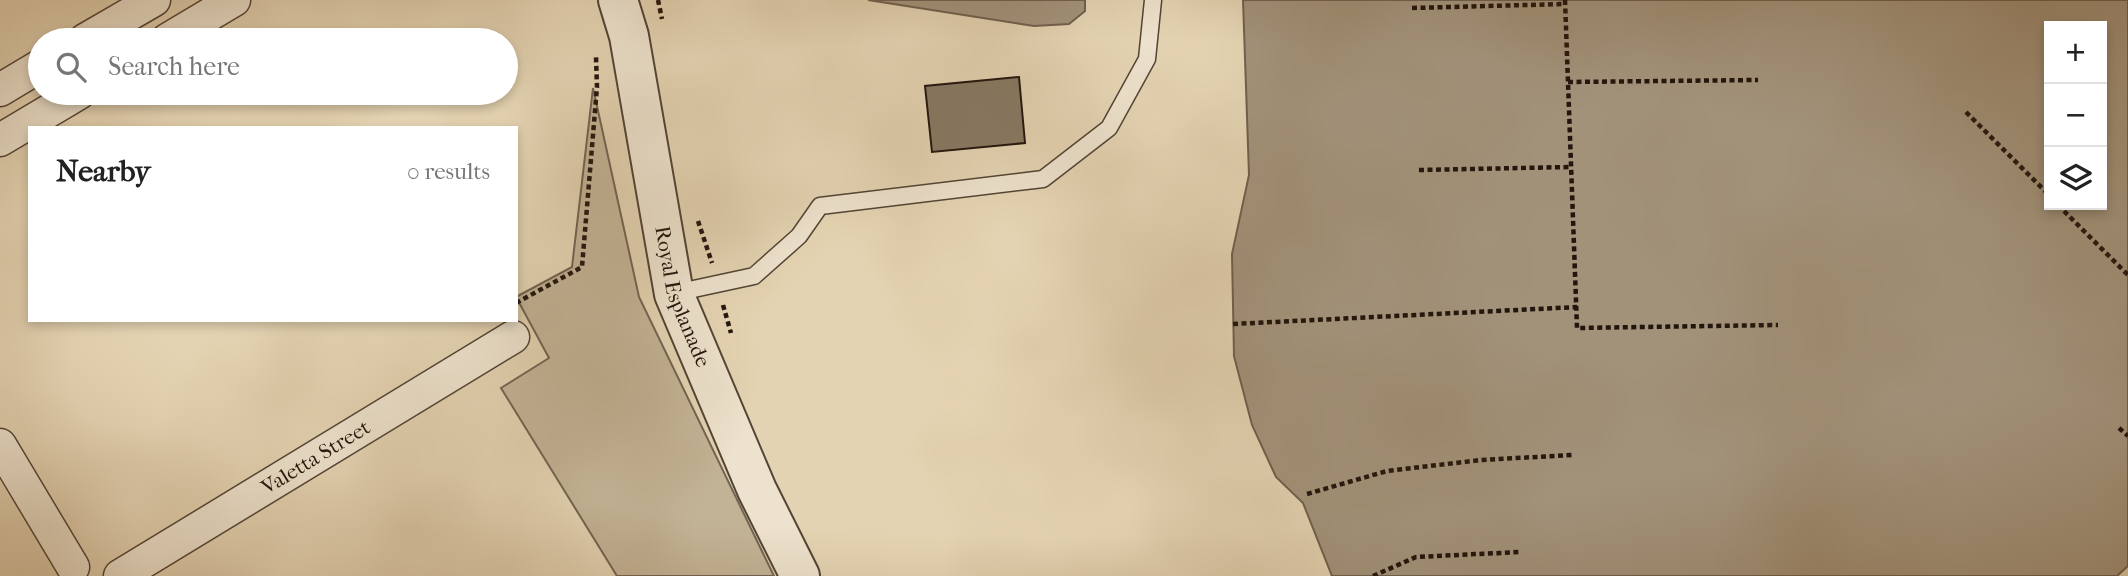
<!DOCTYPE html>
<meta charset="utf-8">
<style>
:root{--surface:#fff;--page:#f6f6f6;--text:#222;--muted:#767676;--line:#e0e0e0}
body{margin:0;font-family:"IM FELL French Canon",serif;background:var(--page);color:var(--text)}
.controls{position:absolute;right:21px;top:21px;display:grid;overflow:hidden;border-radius:0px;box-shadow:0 4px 10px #0003}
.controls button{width:63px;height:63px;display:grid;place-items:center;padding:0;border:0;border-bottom:2px solid var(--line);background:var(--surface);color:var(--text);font:35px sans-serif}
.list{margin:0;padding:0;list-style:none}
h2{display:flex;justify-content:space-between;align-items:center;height:91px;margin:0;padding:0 28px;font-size:30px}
h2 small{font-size:23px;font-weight:400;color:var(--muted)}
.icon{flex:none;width:38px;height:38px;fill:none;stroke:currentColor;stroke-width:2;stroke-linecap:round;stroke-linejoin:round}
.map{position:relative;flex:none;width:2128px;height:576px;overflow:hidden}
.search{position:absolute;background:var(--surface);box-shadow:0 4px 10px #0003;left:28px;top:28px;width:490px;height:77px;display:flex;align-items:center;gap:18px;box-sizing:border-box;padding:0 24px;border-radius:38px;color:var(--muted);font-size:26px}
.panel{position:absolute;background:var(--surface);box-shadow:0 4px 10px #0003;left:28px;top:126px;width:490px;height:196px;border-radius:0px}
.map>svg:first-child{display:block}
.green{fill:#c3b396;stroke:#726452;stroke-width:2}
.water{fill:#a2927a;stroke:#6f604e;stroke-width:2;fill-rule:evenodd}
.building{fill:#877863;stroke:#22150d;stroke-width:2}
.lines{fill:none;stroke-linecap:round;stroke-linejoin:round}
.service-casing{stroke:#524436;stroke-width:19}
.minor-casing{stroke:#524436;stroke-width:35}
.tertiary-casing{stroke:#524436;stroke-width:42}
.path{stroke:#22150d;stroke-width:4.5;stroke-dasharray:5 3.5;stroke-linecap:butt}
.service{stroke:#ede2cd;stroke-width:16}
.minor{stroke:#ede2cd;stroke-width:32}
.tertiary{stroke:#ede2cd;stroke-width:38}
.labels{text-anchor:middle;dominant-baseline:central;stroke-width:7;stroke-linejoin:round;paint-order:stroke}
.street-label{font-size:21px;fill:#22150d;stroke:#ede2cd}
</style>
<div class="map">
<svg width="2128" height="576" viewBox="0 0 2128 576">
<rect width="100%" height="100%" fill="#e4d3b2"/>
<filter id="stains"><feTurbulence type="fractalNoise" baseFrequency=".00286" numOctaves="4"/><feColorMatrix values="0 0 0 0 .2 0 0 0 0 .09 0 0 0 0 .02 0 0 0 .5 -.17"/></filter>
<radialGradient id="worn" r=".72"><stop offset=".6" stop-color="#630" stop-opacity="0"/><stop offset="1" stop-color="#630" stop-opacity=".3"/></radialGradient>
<!-- green -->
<polygon class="green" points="593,88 639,297 774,576 617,576 501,388 549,358 516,297 572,267"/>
<!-- water -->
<g class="water">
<polygon points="868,0 1085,0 1085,11 1069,24 1034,26"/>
<path d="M 1243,0 L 2128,0 L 2128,566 L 2117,576 L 1332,576 L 1303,503 L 1276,477 L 1252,425 L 1234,356 L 1232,254 L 1249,175 ZM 2049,26 L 2102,26 L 2102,205 L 2049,205 Z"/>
</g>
<!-- building -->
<polygon class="building" points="1019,77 1025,143 932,152 925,86"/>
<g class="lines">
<!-- service casing -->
<g class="service-casing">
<polyline id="service" points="675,293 754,276 799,236 820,206 1043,179 1109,128 1147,59 1153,0"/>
</g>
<!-- minor casing -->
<g class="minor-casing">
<g id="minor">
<polyline points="85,40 154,0"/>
<polyline points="167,40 234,0"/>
<polyline points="0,90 40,66"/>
<polyline points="0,140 79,93"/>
<polyline points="0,445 73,567"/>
<path id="s1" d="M 120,576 L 513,337"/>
</g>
</g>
<!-- tertiary casing -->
<g class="tertiary-casing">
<g id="tertiary">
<path id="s2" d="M 618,0 L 629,36 L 674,294 L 757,490 L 800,576"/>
</g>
</g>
<!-- path -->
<g class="path">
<polyline points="658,0 662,19"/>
<polyline points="1565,0 1577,328 1778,325"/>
<polyline points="1412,8 1565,4"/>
<polyline points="1568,82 1758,80"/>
<polyline points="1966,112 2049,195"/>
<polyline points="1419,170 1570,167"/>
<polyline points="2058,205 2128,275"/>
<polyline points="698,221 712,263"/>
<polyline points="516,303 582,267 597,87 596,57"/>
<polyline points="723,305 731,333"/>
<polyline points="1233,324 1577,307"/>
<polyline points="2119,428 2128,436"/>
<polyline points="1307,494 1387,471 1481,460 1572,455"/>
<polyline points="1373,576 1416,557 1520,552"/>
</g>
<!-- service -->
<use href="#service" class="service"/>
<!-- minor -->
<use href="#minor" class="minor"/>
<!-- tertiary -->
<use href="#tertiary" class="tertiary"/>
</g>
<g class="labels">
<!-- street labels -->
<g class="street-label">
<text stroke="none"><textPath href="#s2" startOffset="304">Royal Esplanade</textPath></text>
<text stroke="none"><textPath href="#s1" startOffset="229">Valetta Street</textPath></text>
</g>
</g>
<rect width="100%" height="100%" filter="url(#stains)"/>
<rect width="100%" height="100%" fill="url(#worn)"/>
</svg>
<div class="controls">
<button>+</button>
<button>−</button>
<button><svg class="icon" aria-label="layers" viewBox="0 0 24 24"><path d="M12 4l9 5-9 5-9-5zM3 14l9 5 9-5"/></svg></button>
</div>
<div class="search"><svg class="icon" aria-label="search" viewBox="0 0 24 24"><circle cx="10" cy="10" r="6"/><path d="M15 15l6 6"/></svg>Search here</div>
<section class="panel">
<h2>Nearby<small>0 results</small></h2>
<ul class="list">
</ul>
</section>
</div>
